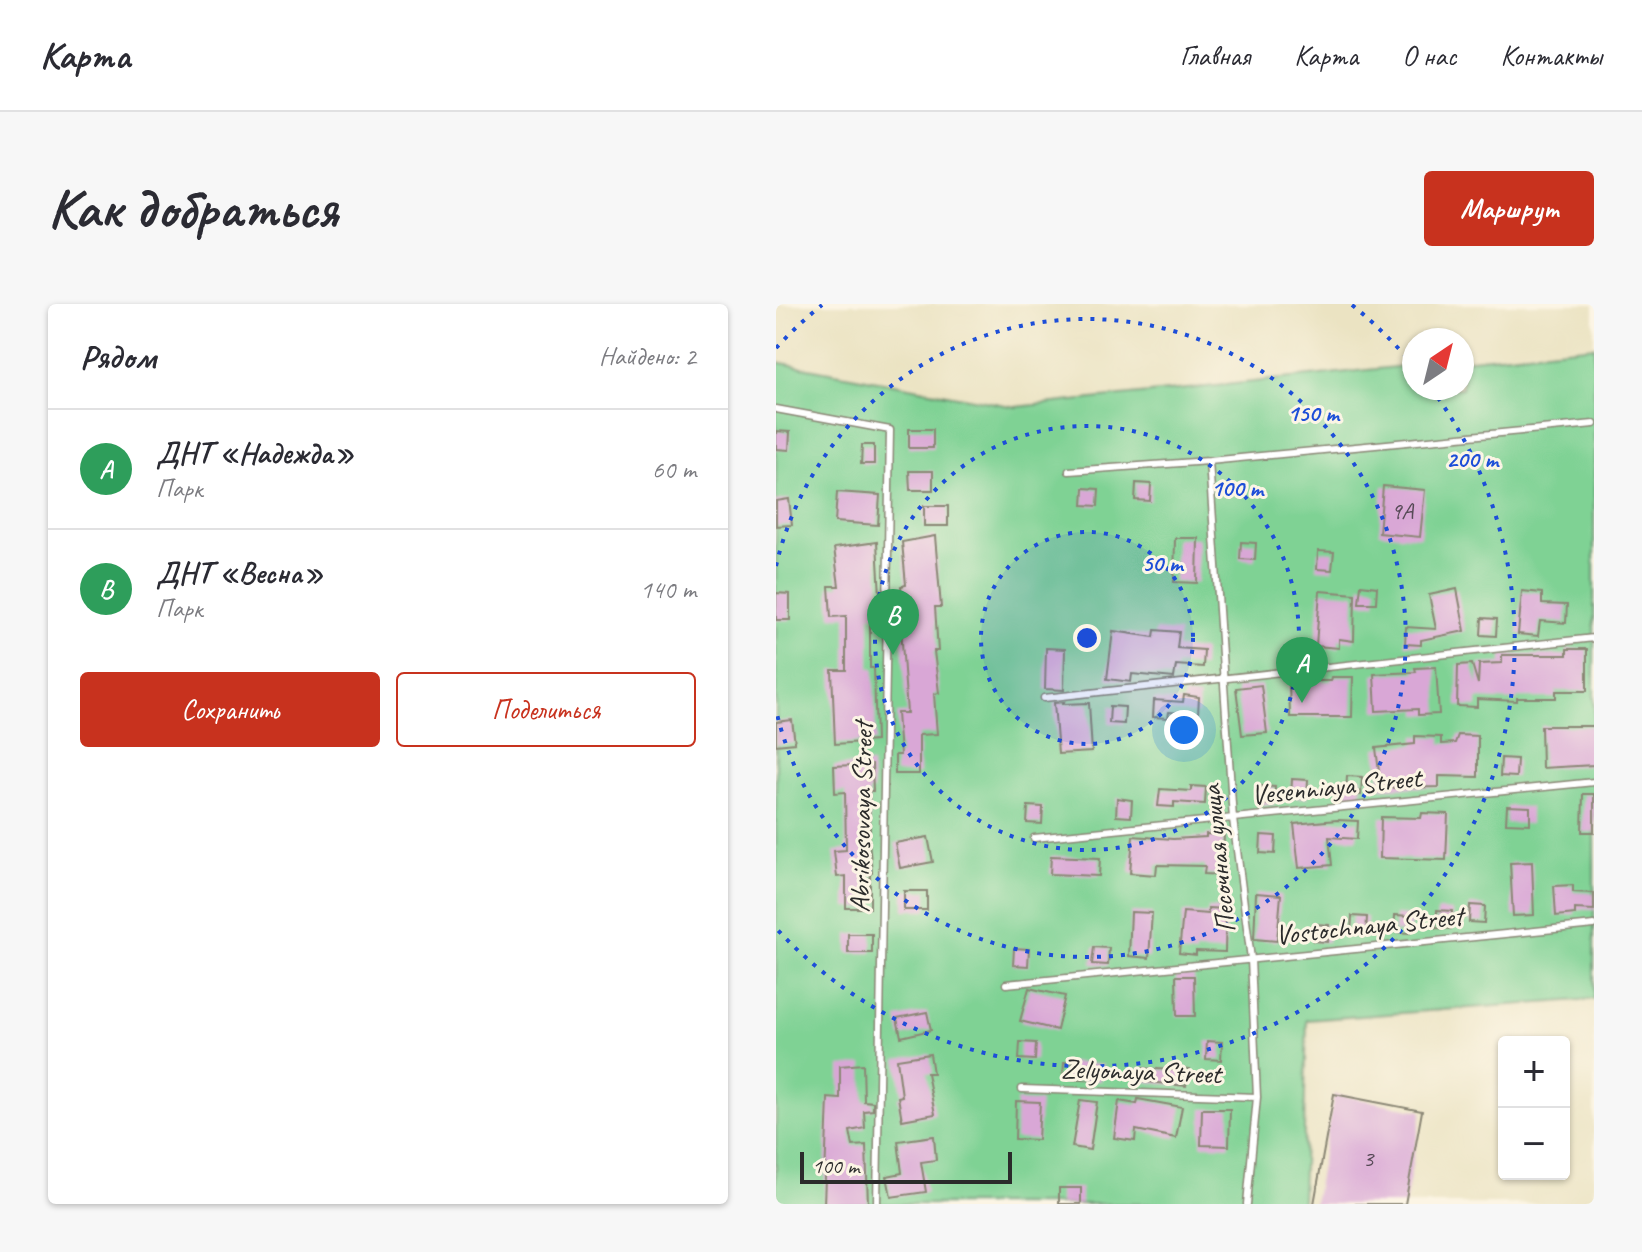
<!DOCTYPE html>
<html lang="ru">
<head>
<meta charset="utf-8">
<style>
  :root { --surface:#fff; --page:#f7f7f7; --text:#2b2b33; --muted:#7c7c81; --line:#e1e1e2; --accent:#c8321e }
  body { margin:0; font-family:Caveat,sans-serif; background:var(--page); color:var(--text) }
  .controls { position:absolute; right:24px; bottom:24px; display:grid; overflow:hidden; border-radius:8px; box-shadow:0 2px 6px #0004 }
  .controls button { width:72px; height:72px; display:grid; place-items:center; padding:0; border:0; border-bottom:2px solid var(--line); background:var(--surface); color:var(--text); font:40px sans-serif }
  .compass { position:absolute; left:626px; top:24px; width:72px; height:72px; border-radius:50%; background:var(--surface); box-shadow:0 2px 6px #0004; rotate:35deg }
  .scale { position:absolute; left:24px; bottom:20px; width:212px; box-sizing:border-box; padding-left:8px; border:4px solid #2b2b2b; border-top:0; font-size:22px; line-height:28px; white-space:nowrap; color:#2b2b2b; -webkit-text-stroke:6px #fcf5e5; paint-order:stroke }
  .you { position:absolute; left:408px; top:426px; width:28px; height:28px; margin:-20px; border:6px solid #fff; border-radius:50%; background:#1a73e8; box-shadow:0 0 0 12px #1a73e833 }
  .badge { display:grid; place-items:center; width:52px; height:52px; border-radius:50%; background:var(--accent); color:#fff; font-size:26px; font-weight:700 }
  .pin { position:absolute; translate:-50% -66px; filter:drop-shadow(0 2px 4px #0008) }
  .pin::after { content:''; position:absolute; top:42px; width:28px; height:24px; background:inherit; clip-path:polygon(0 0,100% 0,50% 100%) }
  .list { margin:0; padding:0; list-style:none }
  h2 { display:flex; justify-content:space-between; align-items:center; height:104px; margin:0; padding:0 32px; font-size:34px }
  h2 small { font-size:26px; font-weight:400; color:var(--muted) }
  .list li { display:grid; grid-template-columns:52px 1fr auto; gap:24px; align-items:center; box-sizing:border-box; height:120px; padding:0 32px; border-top:2px solid var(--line) }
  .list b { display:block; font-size:30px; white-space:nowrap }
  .list p { margin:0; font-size:26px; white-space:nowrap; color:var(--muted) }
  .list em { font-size:26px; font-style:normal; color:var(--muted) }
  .actions { display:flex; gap:16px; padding:24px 32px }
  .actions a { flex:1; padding:18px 0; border:2px solid var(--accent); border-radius:8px; text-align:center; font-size:28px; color:var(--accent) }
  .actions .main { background:var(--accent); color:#fff }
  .map { position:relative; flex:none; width:818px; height:900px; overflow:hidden; border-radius:8px }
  header { display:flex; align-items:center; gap:48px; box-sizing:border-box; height:112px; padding:0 40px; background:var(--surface); border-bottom:2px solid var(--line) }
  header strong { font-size:38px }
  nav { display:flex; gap:44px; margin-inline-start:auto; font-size:28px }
  .intro { display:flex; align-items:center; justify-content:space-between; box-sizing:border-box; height:192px; padding:0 48px }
  h1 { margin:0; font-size:56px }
  .button { padding:20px 36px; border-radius:8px; background:var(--accent); color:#fff; font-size:28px; font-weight:700 }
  main { display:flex; gap:48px; padding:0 48px }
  aside { flex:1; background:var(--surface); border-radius:8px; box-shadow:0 2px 6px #0004 }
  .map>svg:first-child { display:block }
  .green { fill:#7fd294; stroke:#557e60; stroke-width:2 }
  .building { fill:#d9a7d6 }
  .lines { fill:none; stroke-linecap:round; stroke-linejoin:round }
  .lane-casing { stroke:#8b8776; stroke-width:9 }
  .lane { stroke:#fff; stroke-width:6 }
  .ring { fill:none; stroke:#1d4ed8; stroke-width:4; stroke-dasharray:4 8 }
  .labels { text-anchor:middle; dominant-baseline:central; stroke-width:6; stroke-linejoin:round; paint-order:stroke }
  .number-label { font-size:24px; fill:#564a56 }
  .street-label { font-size:28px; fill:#2b2b2b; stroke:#fcf5e5 }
  .centre { fill:#1d4ed8; stroke:#fcf5e5; stroke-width:4 }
  .ring-label { font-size:24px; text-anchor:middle; font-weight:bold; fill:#1d4ed8; stroke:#fcf5e5; stroke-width:6; stroke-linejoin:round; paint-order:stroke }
</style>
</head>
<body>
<header>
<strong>Карта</strong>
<nav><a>Главная</a><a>Карта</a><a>О нас</a><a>Контакты</a></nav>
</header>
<div class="intro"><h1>Как добраться</h1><a class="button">Маршрут</a></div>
<main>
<aside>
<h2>Рядом<small>Найдено: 2</small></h2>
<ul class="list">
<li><span class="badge" style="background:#2e9e5b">A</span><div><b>ДНТ «Надежда»</b><p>Парк</p></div><em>60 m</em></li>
<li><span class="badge" style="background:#2e9e5b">B</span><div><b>ДНТ «Весна»</b><p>Парк</p></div><em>140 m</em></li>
</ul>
<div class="actions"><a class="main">Сохранить</a><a>Поделиться</a></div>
</aside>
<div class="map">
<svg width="818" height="900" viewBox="0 0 818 900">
  <rect width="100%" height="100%" fill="#fcf5e5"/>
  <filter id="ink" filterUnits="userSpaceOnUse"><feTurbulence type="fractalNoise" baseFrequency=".0125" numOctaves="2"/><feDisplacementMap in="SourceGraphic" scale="16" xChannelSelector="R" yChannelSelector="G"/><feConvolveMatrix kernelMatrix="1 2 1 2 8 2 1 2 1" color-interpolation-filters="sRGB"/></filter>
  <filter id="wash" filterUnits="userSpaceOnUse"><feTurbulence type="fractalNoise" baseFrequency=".006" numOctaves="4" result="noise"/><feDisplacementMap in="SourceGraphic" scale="32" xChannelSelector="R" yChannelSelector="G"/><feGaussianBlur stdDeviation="1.8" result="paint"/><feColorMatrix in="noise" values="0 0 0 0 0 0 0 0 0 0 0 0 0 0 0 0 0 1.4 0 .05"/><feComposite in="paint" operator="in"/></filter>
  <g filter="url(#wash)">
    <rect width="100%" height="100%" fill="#ebe3c2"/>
    <!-- green -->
    <path class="green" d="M818,42v653l-287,21 -5,184h-526v-842l240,45 398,-42v23h48v-28z"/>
    <g id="blocks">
      <!-- building -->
      <path class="building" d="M133,125h24v19h-24z
        M0,127l14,1 -1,18 -13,-1z
        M86,141h12v19h-13z
        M133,167h24v19h-23z
        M360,179l15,1 -1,17 -15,-1z
        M607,182l42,4 -5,47 -41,-4z
        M308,184l15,1 -1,17 -15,-1z
        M61,188l43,3 -2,30 -43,-3z
        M13,195l3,26 -16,1v-25z
        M148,202h24v20h-24z
        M159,232l6,71h-6l3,44h-4l5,42 -5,1 3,40 -18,1v39h-24v-19h5l-3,-42h10l-6,-85h4l-4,-42 5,-1 -4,-43z
        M399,234h23l-1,45 -23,-1z
        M101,238l4,72 -11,1v53h4l2,73 -41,3 -3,-74h14v-54l-15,1 -2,-31h10l-5,-38z
        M465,238l15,1 -1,17 -15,-1z
        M542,247l16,1 -2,18 -15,-1z
        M585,281l16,2 -1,16h-17z
        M681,285l8,42 -44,9v5l-16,-1 1,-17 30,2 -7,-34z
        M544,287l35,3 -1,47 -15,-2v9l-23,-2z
        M746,287l20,2v11l25,1 -1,18 -26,-2 -2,15 -20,-2z
        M0,289l14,1v26h-14z
        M706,314l15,1 -1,17 -15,-1z
        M379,326l24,2 -2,16 27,2 -1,17 -27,-2 -2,13 -42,-4 -1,8 -24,-3 6,-48 41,6z
        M270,344l19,1 -1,41 -19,-1z
        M791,345h20v42h-31v7h-39v3l-40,-2v8l-20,-1 1,-41 14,-1 6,20 1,-20 23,-1v-8h65z
        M660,363l3,47 -21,1v-6l-42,2 -2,-37 42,-2 -1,-4z
        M556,373h21l-1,40h-62l-1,-36h42z
        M485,381l6,48 -25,2 -6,-47z
        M408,391l15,2 -1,17 -29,-2 -1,6 -15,-1 1,-17 29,2z
        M288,398l-1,2 26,-1 3,49 -34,2 -4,-51z
        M334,402l15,1 -1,17 -15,-1z
        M16,416l3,23 -19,2v-23z
        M765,422h53v39l-52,3z
        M682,431l20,1v41l-39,-1v11l-58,1 -5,-40 39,-4v-8l26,1v7l14,-1z
        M725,454l16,1 -1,18 -16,-1z
        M96,460l1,27h-4l1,39h-2l4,43 -2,1v34h-24v-32l-9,1 -3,-26 12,-1 -1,-58 -10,1 -1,-27z
        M571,472l15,1 -1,18 -15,-1z
        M516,475l16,1 -1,18 -16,-1z
        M415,482l15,1 -1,17 -31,-2v5l-16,-1 2,-17 31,2z
        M484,482l15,1 -1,18 -15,-1z
        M807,490h11v38h-12z
        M341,494l15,2 -1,17 -15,-1z
        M252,502l15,1 -1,17 -15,-1z
        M731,502l23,1v17l-24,-1z
        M646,509l26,1 -2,46 -66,-2 1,-41 40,1z
        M561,516l21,1 -1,18 -28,-2 3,28 -33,3 -5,-44z
        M430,530l18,1 -2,40 -18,-1 1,-8 -48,-1 -1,10 -26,-2 3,-37 40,3 33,-2z
        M485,531l15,1 -1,18 -15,-1z
        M152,533l5,25 -33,6 -5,-25z
        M275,552l49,2 -1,18 -49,-2z
        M756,558l2,53 -21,1 -3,-53z
        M797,581v7l21,1v17l-19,-1v5l-19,2 -2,-30z
        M128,587h23v19h-23z
        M480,589l25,2 -4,46 -23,-2z
        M694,601l15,1 -1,17 -15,-1z
        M432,604l18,1 -1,43 -29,-1v4l-17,-2 4,-41 25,2z
        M661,606l15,1 -1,18 -15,-1z
        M355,608l21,1 -3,45 -20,-2z
        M619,611l16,1 -1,17 -16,-1z
        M576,612l15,1 -1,18 -15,-1z
        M538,620l15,1 -1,17 -15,-1z
        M72,630h24v19h-24z
        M318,643l15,1 -1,17 -16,-1z
        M238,644l15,1 -1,17 -15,-1z
        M400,672h18l1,40h-18z
        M253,684l36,8 -8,34 -37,-9z
        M151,708l4,18 -30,7 -4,-19z
        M431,737l15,1 -1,18 -15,-1z
        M244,738l16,1 -1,17 -16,-1z
        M154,750l3,19h-6l8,41 -33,6 -4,-23 4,-1 -5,-37z
        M288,758l39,2 -2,17 -38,-2z
        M87,760l1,37 9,1v8l-9,1 1,17 -15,3 3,15 13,-1 2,59h-44l4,-106 12,1v-33z
        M397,763l16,2 -3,17 -47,-5v-13l34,2z
        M558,790l88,17 -17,93h-91z
        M362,795l44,8 -6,31 -40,-8 -1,11 -21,-3 5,-37 18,3z
        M304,796l17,2 -7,48 -18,-3z
        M240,797l24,1 -2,38 -23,-1z
        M426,805h28l-1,37 -28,-1z
        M158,832l2,24 -15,2 5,30 -35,5 -4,-21 15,-3 -4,-32z
        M283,884h22v16h-22z"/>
    </g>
  </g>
  <g filter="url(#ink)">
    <use href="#blocks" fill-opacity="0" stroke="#8b8776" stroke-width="2"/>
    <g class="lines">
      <defs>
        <path id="lane" d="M0,105l114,21 -13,774
          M433,157l24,358 18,140 6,138 -10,107
          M293,167l140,-10 385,-37
          M268,394l550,-60
          M258,534l560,-56
          M230,680l588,-59
          M246,785l235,8"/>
      </defs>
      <!-- lane casing -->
      <use href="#lane" class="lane-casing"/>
      <!-- lane -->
      <use href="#lane" class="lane"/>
    </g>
  </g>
  <!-- distance rings -->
  <circle cx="311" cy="334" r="106" fill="#1d4ed8" fill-opacity=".12"/>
  <g class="ring">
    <circle cx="311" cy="334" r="106"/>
    <circle cx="311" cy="334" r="212"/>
    <path d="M0 262A319 319 0 1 1 0 406"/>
    <path d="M0 44A425 425 0 0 1 46 1M576 1A425 425 0 0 1 637 61M655 84A425 425 0 0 1 0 624"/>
  </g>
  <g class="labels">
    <!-- number labels -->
    <g class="number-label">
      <text x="626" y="207">9А</text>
      <text x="592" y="854">3</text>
    </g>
    <!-- street labels -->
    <g class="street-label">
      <text transform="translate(560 482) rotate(-6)">Vesenniaya Street</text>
      <text transform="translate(85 513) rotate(-89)">Abrikosovaya Street</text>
      <text transform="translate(442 555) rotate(-96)">Песочная улица</text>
      <text transform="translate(593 621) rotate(-6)">Vostochnaya Street</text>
      <text transform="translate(365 767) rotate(2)">Zelyonaya Street</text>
    </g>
  </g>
  <circle cx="311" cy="334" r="12" class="centre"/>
  <g class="ring-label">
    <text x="537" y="117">150 m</text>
    <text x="696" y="163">200 m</text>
    <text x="461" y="192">100 m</text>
    <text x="386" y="267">50 m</text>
  </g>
</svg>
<div class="controls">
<button>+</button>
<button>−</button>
</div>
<svg class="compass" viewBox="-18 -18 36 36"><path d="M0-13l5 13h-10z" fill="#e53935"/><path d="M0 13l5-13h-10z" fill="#7c7c81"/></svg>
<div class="scale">100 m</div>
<div class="you"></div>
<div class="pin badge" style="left:526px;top:399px;background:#2e9e5b">A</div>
<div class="pin badge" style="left:117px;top:351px;background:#2e9e5b">B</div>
</div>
</main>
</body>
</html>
